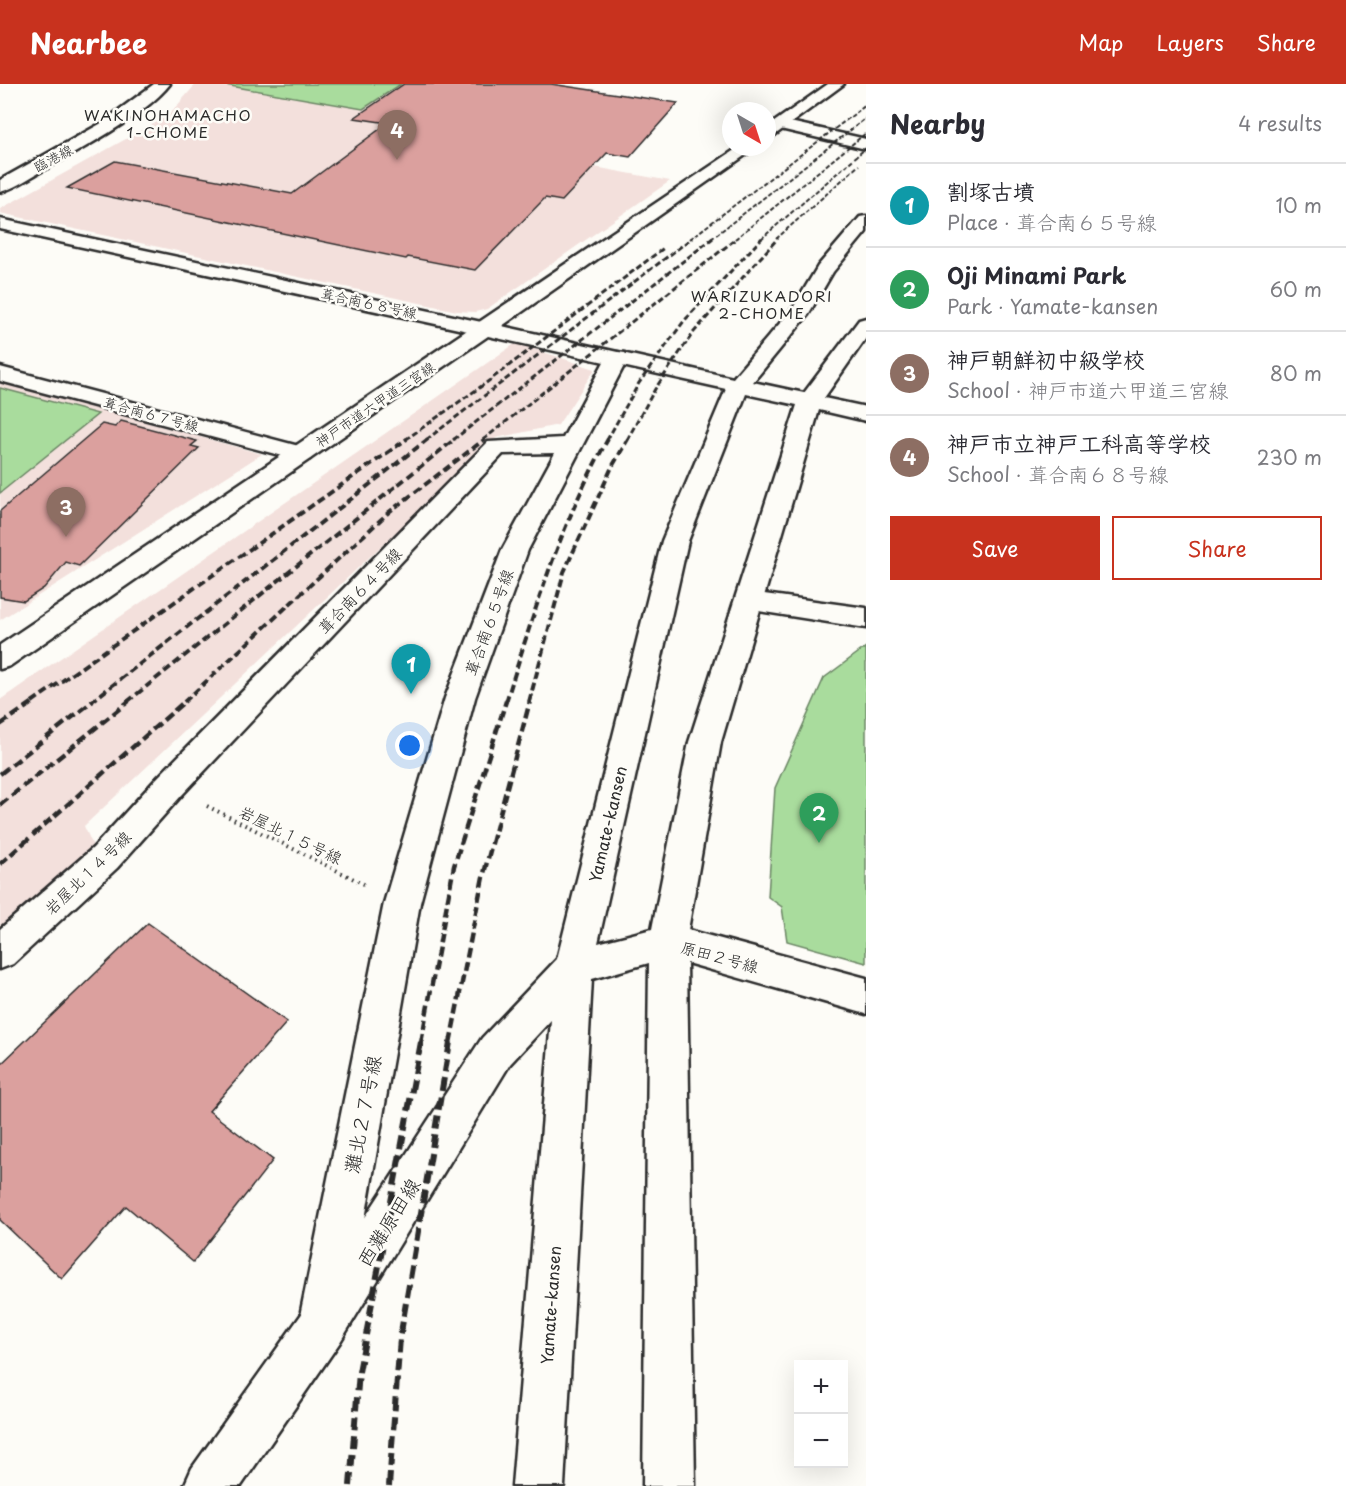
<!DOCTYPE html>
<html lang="en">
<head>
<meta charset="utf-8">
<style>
  :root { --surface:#fff; --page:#f2f2f3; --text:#2b2b33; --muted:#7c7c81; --line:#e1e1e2; --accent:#c8321e }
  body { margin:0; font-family:"Playpen Sans","Klee One",sans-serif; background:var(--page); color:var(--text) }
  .controls { position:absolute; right:18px; bottom:18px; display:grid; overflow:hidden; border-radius:0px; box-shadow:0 6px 24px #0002 }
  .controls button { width:54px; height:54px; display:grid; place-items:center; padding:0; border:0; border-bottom:2px solid var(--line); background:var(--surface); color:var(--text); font:30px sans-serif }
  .compass { position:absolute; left:722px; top:18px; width:54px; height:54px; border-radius:50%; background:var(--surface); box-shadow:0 6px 24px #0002; rotate:141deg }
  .you { position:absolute; left:410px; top:662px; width:21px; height:21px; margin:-15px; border:4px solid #fff; border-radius:50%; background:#1a73e8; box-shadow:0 0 0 9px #1a73e833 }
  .badge { display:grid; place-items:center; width:39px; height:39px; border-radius:50%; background:var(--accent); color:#fff; font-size:20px; font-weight:700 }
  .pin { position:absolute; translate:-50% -50px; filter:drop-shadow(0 2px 3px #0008) }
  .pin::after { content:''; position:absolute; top:32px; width:21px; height:18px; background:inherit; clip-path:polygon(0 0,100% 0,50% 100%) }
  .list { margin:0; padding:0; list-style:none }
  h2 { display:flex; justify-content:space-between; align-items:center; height:78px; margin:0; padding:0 24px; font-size:26px }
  h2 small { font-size:20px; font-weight:400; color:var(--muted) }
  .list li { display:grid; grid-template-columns:39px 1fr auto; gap:18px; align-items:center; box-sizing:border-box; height:84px; padding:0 24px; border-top:2px solid var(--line) }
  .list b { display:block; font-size:22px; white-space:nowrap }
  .list p { margin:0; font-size:20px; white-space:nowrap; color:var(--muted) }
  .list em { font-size:20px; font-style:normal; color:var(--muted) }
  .actions { display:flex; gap:12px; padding:18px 24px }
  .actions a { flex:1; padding:14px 0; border:2px solid var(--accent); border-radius:0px; text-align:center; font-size:21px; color:var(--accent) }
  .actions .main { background:var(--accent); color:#fff }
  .map { position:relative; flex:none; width:866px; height:1402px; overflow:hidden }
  header { display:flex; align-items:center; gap:36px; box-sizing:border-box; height:84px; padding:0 30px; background:var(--accent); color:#fff }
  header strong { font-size:28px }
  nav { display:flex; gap:33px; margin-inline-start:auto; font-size:21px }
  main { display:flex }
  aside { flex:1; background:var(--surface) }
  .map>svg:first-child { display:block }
  .built { fill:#f3e0dc }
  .green { fill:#a9dc9d; stroke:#6a8464; stroke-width:1.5 }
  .building { fill:#dba09e; stroke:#2b2b2b; stroke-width:1.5 }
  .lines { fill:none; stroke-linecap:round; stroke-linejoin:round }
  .street-casing { stroke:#2b2b2b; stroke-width:5 }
  .secondary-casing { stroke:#2b2b2b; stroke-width:5 }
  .path { stroke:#2b2b2b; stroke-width:4; stroke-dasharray:1.5 4.5; stroke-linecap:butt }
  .street { fill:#fdfcf7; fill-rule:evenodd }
  .secondary { fill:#fdfcf7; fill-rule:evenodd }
  .rail-far4 { stroke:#2b2b2b; stroke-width:2; stroke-dasharray:4.5 2; stroke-linecap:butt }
  .rail-far3 { stroke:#2b2b2b; stroke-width:3; stroke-dasharray:6 3; stroke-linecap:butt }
  .rail-far2 { stroke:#2b2b2b; stroke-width:4; stroke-dasharray:8 4; stroke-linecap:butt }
  .rail-far1 { stroke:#2b2b2b; stroke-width:4.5; stroke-dasharray:10 4.5; stroke-linecap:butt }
  .rail { stroke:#2b2b2b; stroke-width:6; stroke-dasharray:13 6; stroke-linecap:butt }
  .labels { text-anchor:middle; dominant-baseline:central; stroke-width:5; stroke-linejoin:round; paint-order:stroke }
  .far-street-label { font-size:14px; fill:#2b2b2b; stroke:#fdfcf7 }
  .far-neighbourhood-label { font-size:15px; letter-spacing:1.5px; fill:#2b2b2b; stroke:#fdfcf7 }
  .street-label { font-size:16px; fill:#2b2b2b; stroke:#fdfcf7 }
  .near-street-label { font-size:20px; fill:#2b2b2b; stroke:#fdfcf7 }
</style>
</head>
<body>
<header>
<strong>Nearbee</strong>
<nav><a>Map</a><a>Layers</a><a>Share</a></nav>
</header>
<main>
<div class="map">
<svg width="866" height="1402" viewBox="0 0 866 1402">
  <rect width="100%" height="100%" fill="#fdfcf7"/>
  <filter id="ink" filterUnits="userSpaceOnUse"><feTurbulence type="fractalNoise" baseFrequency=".0167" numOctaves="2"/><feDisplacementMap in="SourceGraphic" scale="12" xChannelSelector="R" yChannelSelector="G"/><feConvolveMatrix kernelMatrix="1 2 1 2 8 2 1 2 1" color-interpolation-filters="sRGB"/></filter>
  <g filter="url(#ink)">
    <!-- built -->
    <path class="built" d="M196,0h362l-55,66 167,31 -183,128 -12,3 -18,-1 -457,-98v-4l169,-94z
      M516,259l79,26 -37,56 -62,13 -412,388 10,22 -94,84v-232z
      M0,298l262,72 -262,166z"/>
    <!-- green -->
    <path class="green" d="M219,0h182l-38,25z
      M0,304l98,26 -98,79z
      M866,563v316l-79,-22 -5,-34 -14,-10 7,-109 49,-110z"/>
    <!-- building -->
    <path class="building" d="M404,0h147l127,19 -48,54 -23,-4 -45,48 -17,-3 -70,72 -67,-13 -2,2 -339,-71 48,-27 177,33 96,-71 -34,-5z
      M121,337l76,20 -6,5 8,2 -120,118 -13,-4 -22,26 -20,13 -24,-4v-86l102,-87 13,3z
      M148,839l139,99 -78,89 64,49 -80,102 -67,-56 -64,73 -62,-59v-155z"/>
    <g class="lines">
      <defs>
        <path id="street" d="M154,0h16c-25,32 -95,69 -132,89 -12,7 -25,16 -38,19v-12l100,-56z
          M781,36l85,19v10l-90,-21 -3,-3z
          M0,135l486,104 7,2 3,4 -3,4 -7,2 -486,-106z
          M617,268l8,1 3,5 -100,192 -53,148 -55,205 -71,408 -7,17 -17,7 -17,-7 -7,-17 83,-408 61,-205 57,-148 53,-97 -52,1 -322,342 -64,72 -104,96 -13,5v-40l93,-81 64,-70 331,-336 75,-4 43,-80 3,-5z
          M0,283l310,82 4,5 -4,5 -8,2 -302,-80z
          M750,508l116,16v20l-126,-20 -4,-7 4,-7z"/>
        <path id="secondary" d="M828,0h16l-72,53 -5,2v-12z
          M739,63h18l-255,179 231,52 60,-70 25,-42 42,-49 6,-1v16l-33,40 -25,43 -55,67 51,11 55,-73 7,-2v20l-42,60 42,9v14l-47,-11 -98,332 -33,188 178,48v36l-179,-51 8,523h-52l6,-523 -57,16 -28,507h-52l39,-466 -41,44 -170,278 -99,144h-57l8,-18 114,-160 176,-270 75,-79 105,-418 64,-152 -238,-53 -478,330 -10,3v-24zM746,310l51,11 -108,337 -37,187 -54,14 90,-402z"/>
      </defs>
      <!-- street casing -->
      <use href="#street" class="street-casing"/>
      <!-- secondary casing -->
      <use href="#secondary" class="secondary-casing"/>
      <!-- path -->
      <path class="path" d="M207,722l157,78"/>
      <!-- street -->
      <use href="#street" class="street"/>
      <!-- secondary -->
      <use href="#secondary" class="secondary"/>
      <!-- rail-far4 -->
      <path class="rail-far4" d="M690,155l176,-134
        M711,155l155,-121
        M735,155l131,-106
        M761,155l105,-91
        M776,155l83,-74"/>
      <!-- rail-far3 -->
      <path class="rail-far3" d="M405,356l81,-57 179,-136
        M426,356l266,-202
        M453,356l260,-202
        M483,356l254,-202
        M607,356l32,-57 45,-62 78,-83
        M627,356l28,-51 38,-56 85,-95"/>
      <!-- rail-far2 -->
      <path class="rail-far2" d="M32,618l375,-263
        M91,618l337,-263
        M127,618l328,-263
        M184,618l205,-190 96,-73
        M506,618c28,-90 55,-180 102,-263
        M529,618l35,-130 48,-105 16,-28"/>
      <!-- rail-far1 -->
      <path class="rail-far1" d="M0,641l35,-24
        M0,690l93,-73
        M0,721l129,-104
        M0,780l185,-163
        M421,959l33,-177 52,-165
        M450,959l33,-166 47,-176"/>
      <!-- rail -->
      <path class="rail" d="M350,1402l9,-114 62,-330
        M389,1402l11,-148 50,-296"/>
    </g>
  </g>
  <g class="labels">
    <!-- far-street labels -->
    <g class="far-street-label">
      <text transform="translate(53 74) rotate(-28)">臨港線</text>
      <text transform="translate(369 219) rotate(12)">葺合南６８号線</text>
      <text transform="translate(375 320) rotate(-34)">神戸市道六甲道三宮線</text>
      <text transform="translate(151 330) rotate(15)">葺合南６７号線</text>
    </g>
    <!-- far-neighbourhood labels -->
    <g class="far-neighbourhood-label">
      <text x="168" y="30">WAKINOHAMACHO<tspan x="168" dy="17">1-CHOME</tspan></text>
      <text x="762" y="211">WARIZUKADORI<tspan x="762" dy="17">2-CHOME</tspan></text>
    </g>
    <!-- street labels -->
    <g class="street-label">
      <text transform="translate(359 506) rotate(-46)">葺合南６４号線</text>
      <text transform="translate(488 538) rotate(-70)">葺合南６５号線</text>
      <text transform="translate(607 740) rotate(-77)">Yamate-kansen</text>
      <text transform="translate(291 750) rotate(26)">岩屋北１５号線</text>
      <text transform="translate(87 788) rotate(-44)">岩屋北１４号線</text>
      <text transform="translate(720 872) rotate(15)">原田２号線</text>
      <text transform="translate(550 1221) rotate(-86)">Yamate-kansen</text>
    </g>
    <!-- near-street labels -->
    <g class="near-street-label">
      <text transform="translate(362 1030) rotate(-79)">灘北２７号線</text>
      <text transform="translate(388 1138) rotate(-58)">西灘原田線</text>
    </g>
  </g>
</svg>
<div class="controls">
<button>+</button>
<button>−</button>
</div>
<svg class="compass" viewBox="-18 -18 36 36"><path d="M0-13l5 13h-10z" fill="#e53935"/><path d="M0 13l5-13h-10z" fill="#7c7c81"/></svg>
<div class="you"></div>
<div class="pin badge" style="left:411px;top:610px;background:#0f9aa8">1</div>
<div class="pin badge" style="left:819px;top:759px;background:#2e9e5b">2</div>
<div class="pin badge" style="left:66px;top:453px;background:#8d6e63">3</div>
<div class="pin badge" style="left:397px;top:76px;background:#8d6e63">4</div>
</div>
<aside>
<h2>Nearby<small>4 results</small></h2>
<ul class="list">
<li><span class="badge" style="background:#0f9aa8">1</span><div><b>割塚古墳</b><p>Place · 葺合南６５号線</p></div><em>10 m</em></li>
<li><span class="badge" style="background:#2e9e5b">2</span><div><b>Oji Minami Park</b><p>Park · Yamate-kansen</p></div><em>60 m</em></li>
<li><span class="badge" style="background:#8d6e63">3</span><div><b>神戸朝鮮初中級学校</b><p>School · 神戸市道六甲道三宮線</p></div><em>80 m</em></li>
<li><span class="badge" style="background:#8d6e63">4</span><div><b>神戸市立神戸工科高等学校</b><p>School · 葺合南６８号線</p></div><em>230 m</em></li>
</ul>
<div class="actions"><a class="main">Save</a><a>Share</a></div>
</aside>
</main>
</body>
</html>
